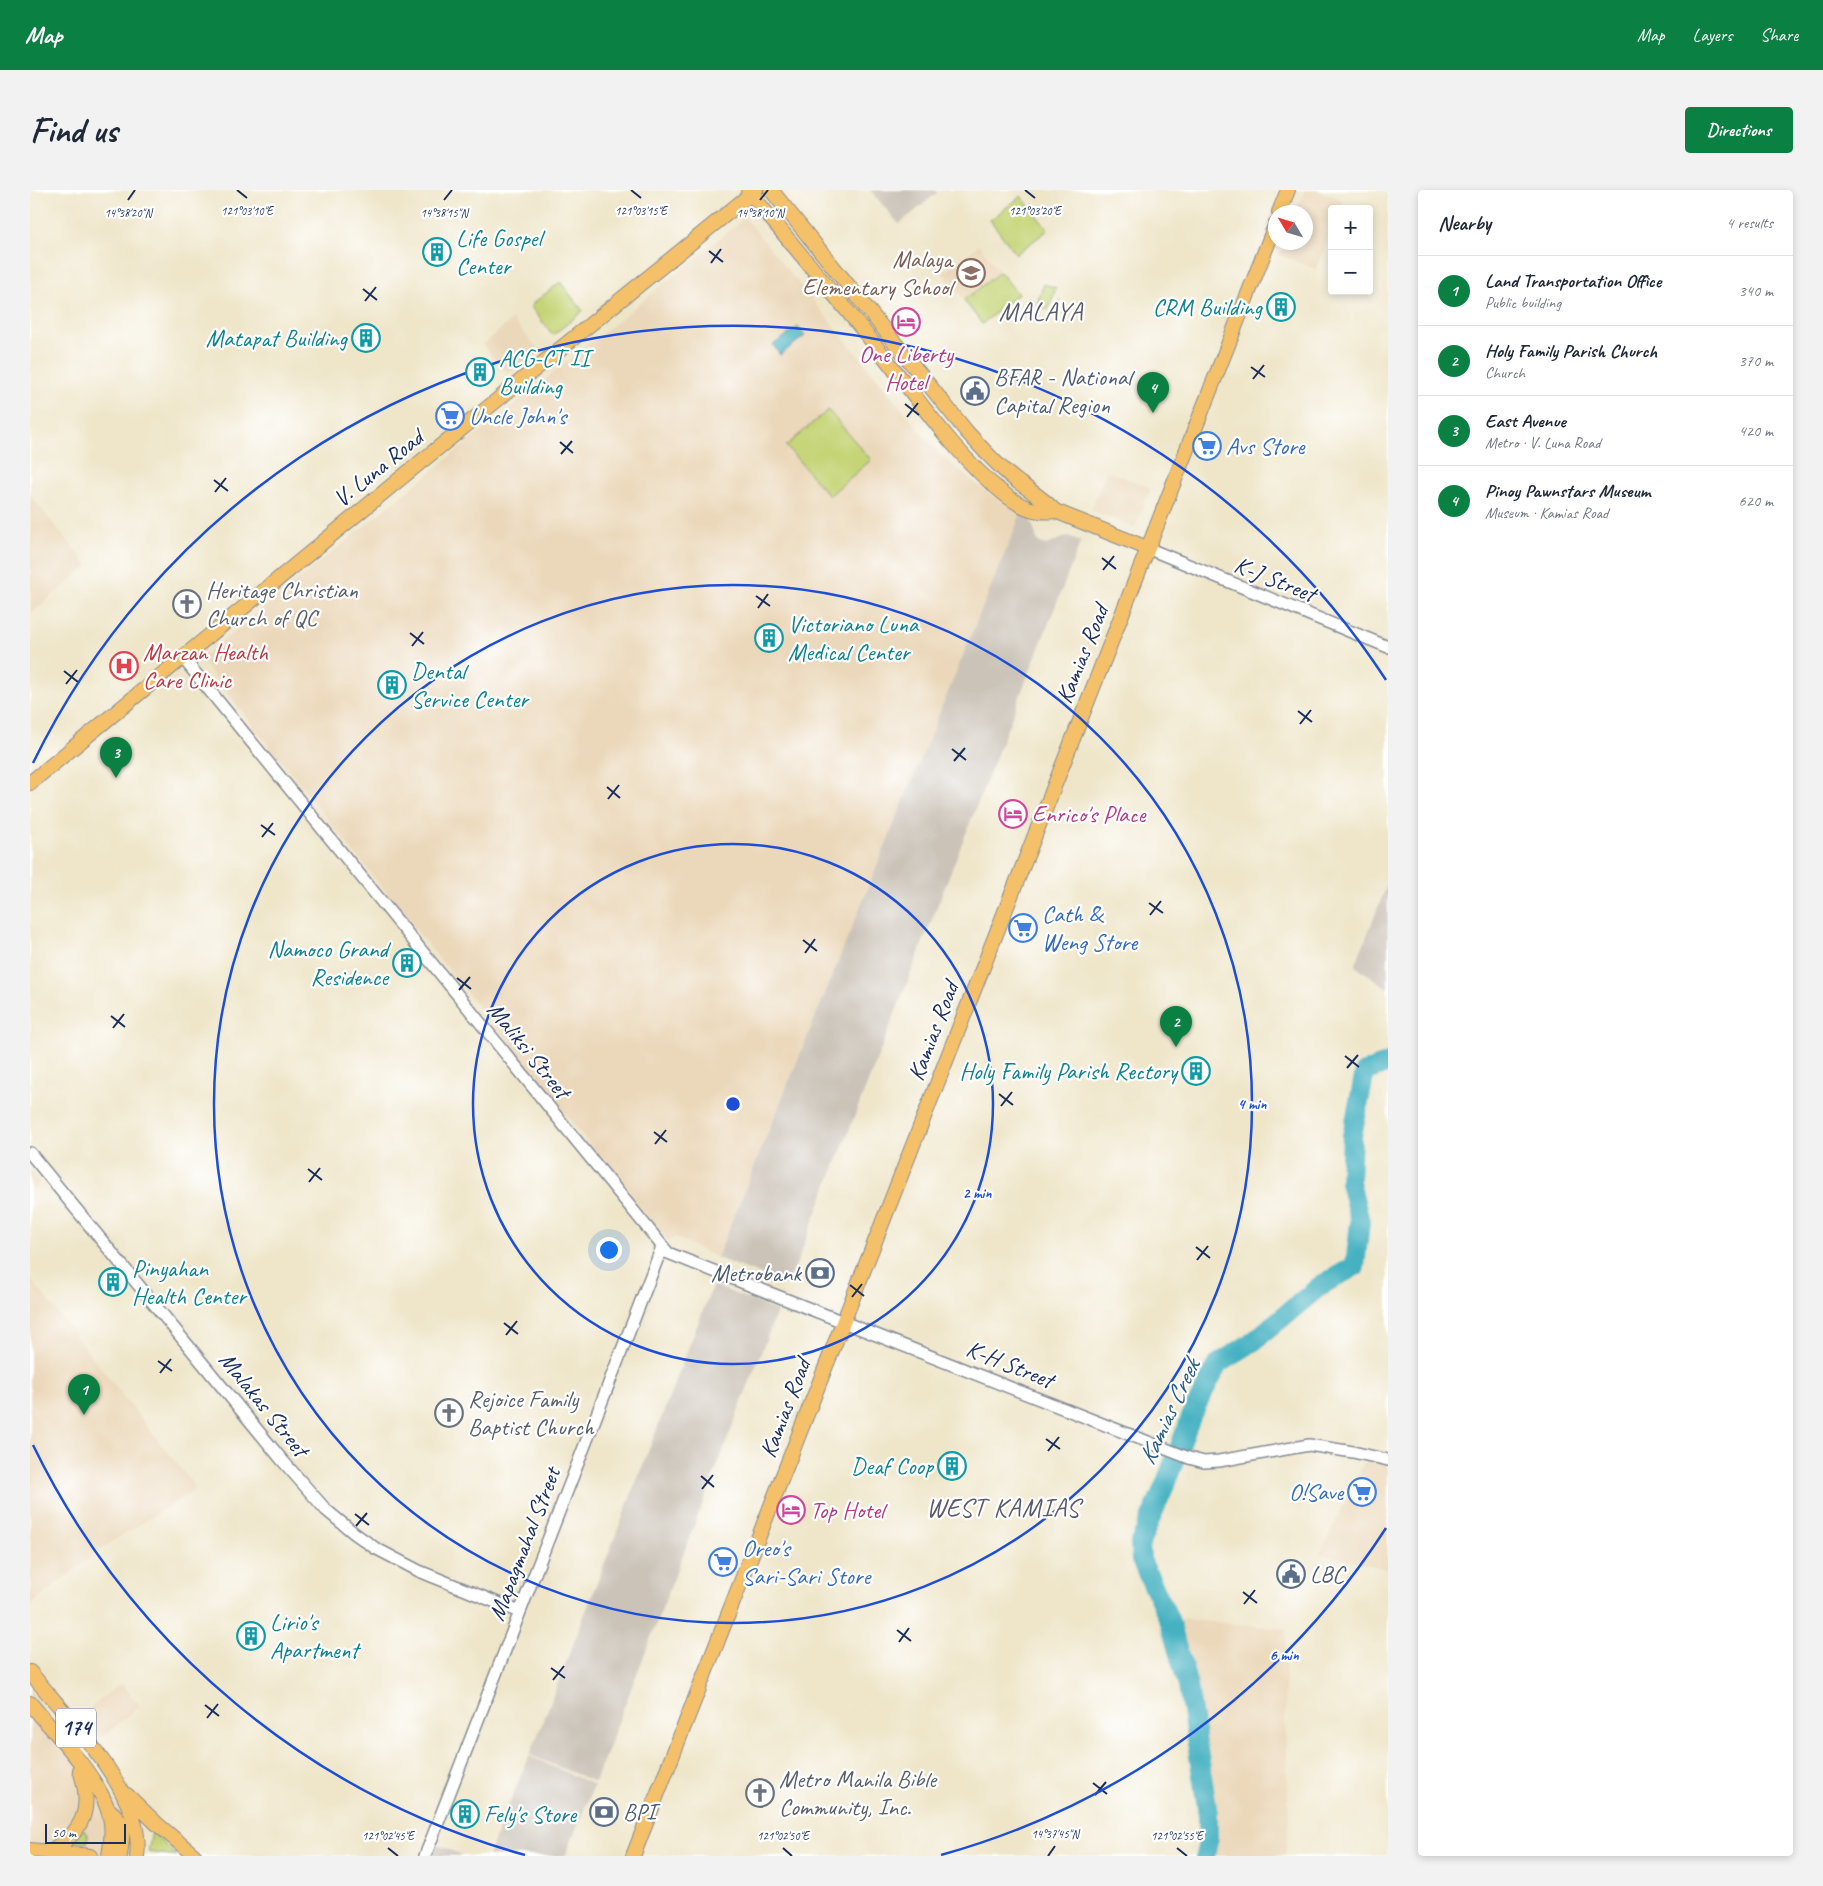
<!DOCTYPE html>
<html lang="en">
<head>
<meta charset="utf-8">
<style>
  :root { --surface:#fff; --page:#f2f2f3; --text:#1f2937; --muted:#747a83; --line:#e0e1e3; --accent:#0b8043 }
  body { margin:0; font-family:Caveat,sans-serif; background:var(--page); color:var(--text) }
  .controls { position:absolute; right:15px; top:15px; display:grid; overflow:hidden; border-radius:5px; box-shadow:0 2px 8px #0003 }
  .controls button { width:45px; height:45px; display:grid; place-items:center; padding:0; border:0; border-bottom:1px solid var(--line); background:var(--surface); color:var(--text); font:25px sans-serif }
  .compass { position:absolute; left:1238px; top:15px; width:45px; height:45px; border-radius:50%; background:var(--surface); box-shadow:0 2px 8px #0003; rotate:308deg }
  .scale { position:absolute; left:15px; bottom:12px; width:81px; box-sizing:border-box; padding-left:5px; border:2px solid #1b2f5e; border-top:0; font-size:14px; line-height:18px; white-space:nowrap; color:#1b2f5e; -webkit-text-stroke:4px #fff; paint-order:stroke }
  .you { position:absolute; left:578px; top:1059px; width:18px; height:18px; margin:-12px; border:4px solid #fff; border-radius:50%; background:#1a73e8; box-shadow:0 0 0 8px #1a73e833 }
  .badge { display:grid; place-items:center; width:32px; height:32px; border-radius:50%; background:var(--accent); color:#fff; font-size:16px; font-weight:700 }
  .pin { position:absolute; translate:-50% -41px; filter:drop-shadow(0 1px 2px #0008) }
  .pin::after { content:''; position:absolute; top:26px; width:18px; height:15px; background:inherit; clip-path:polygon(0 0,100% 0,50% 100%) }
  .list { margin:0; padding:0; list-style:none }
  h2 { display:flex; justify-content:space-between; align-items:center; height:65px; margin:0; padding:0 20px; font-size:21px }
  h2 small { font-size:16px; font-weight:400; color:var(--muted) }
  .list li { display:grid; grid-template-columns:32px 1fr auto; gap:15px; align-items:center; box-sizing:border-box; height:70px; padding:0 20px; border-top:1px solid var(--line) }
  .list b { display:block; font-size:19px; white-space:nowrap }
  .list p { margin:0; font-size:16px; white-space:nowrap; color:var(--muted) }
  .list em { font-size:16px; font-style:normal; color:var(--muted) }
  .map { position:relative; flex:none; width:1358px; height:1666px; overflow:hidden; border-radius:5px }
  header { display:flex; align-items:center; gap:30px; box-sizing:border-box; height:70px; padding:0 25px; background:var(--accent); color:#fff }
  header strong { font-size:24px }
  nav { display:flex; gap:28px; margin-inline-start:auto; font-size:18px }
  .intro { display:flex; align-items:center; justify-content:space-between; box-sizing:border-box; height:120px; padding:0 30px }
  h1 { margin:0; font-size:35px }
  .button { padding:12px 22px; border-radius:5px; background:var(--accent); color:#fff; font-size:18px; font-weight:700 }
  main { display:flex; gap:30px; padding:0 30px }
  aside { flex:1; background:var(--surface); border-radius:5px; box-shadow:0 2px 8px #0003 }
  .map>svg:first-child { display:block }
  .built { fill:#ebd8ba }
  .industrial { fill:#cbc3b8 }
  .green { fill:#c5d476; stroke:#70826a }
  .water { fill:#44b1c1; stroke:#307090 }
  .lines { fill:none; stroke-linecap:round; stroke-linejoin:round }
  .river { stroke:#44b1c1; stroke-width:20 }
  .minor-casing { stroke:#858a94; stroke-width:14 }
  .major-casing { stroke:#858a94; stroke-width:16 }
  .minor { stroke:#fff; stroke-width:11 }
  .major { stroke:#f4c16a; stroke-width:14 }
  .ticks { fill:none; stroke:#1b2f5e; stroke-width:2 }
  .ring { fill:none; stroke:#1d4ed8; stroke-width:2.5 }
  .labels { text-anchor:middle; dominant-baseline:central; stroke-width:4.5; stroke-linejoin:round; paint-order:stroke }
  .shield { fill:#fff; stroke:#5f6d8e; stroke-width:1 }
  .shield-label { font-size:22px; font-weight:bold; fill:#1b2f5e }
  .culture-label { font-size:24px; fill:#0d838f; stroke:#fff; text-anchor:start }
  .education-label { font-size:24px; fill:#785e54; stroke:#fff; text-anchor:end }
  .hotel-label { font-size:24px; fill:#b23c85; stroke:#fff; text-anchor:start }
  .service-label { font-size:24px; fill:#4e5e75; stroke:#fff; text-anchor:start }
  .shop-label { font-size:24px; fill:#366cbe; stroke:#fff; text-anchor:start }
  .street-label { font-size:24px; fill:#1b2f5e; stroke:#fff }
  .worship-label { font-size:24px; fill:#5b616d; stroke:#fff; text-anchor:start }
  .health-label { font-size:24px; fill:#be3a42; stroke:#fff; text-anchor:start }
  .water-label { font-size:25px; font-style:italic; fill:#295c81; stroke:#fff }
  .quarter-label { font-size:26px; letter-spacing:1px; fill:#5a5b6c; stroke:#fff }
  .ticks-label { font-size:12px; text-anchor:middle; fill:#1b2f5e; stroke:#fff; stroke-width:4.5; stroke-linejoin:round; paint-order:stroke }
  .centre { fill:#1d4ed8; stroke:#fff; stroke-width:2.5 }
  .ring-label { font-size:15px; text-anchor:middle; font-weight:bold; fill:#1d4ed8; stroke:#fff; stroke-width:4.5; stroke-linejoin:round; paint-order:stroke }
</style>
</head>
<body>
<header>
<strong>Map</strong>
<nav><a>Map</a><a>Layers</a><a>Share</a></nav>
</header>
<div class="intro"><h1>Find us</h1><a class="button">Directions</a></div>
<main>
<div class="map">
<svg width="1358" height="1666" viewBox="0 0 1358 1666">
  <rect width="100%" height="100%" fill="#fff"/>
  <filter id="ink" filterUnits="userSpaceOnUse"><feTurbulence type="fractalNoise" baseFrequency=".02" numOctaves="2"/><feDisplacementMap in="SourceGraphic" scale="10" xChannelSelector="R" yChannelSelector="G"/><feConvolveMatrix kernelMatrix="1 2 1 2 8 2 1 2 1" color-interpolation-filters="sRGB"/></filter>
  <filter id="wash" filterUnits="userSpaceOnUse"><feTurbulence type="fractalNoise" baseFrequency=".0096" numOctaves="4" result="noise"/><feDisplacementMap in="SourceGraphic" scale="20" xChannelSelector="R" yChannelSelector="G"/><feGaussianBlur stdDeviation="1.12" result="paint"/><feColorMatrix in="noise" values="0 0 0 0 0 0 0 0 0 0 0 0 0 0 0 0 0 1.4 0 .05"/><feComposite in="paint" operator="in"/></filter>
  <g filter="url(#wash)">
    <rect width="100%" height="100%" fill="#efe6ca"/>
    <!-- built -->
    <path class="built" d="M1275,0h13l25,10 -3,9h-8v20l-16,40 -37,-14 5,-12 22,-1v-30h-10z
      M715,28l195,237 44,35 37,23 -304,745 -42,-21 -7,4 -260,-321 -208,-261z
      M949,55l21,27 -36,28 -21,-27z
      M482,129l26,30 -30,25 -25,-29z
      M1077,281l44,17 -16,40 -44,-18z
      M0,305l58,71 -58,48z
      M0,980l10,13 -10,8z
      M0,1088l161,204 4,8 -93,58 -72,57z
      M1336,1269l22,5v105l-68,-15z
      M1142,1428l114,11 -1,88 4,106 -4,33h-78l4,-41 -12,-92 -19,-84z
      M91,1493l19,23 -39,32 -19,-24z
      M0,1500l74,91 18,33 7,23 -2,19h-97z"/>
    <!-- industrial -->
    <path class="industrial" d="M840,0h65l2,3 -38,31z
      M991,323l9,5 8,24 8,3 22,-9 13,5 -293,744 -71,-27z
      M1358,692v106l-33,-22z
      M683,1095l64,26 -182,471 -65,-27z
      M499,1566l65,29 -29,71h-77z
      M403,1653l31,13h-36z"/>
    <!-- green -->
    <path class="green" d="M991,6l27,34 -32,24 -26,-34z
      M970,82l18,22 -36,30 -18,-24z
      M530,92l23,29 -30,24 -23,-29z
      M1014,94l12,4 -8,22 -12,-4z
      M798,220l43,50 -42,36 -43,-50z
      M53,1639l5,5 -1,9h-16z
      M122,1642l25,24 -29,-4z"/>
    <!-- water -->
    <path class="water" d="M768,137l7,9 -25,19 -7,-10z"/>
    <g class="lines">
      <!-- river -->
      <path class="river" d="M1175,1666l3,-15v-27l-20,-128 -19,-67 -28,-59 -1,-17 24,-56 29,-75 25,-48 36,-23 66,-55 35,-20 5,-44 -10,-40 2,-46 13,-64 23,-9"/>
    </g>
  </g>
  <g filter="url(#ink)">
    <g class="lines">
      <defs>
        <path id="minor" d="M1117,358l241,99
          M153,468l485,595 521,205 15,4 15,-1 90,-16 44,7 35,8
          M0,963l252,307 44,50 28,23 21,15 44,23 101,41
          M395,1666l237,-609"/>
        <path id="major" d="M718,0c44,55 90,108 134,164 36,45 76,104 121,139 16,13 32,21 52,18
          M741,0l196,242c16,17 32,36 51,50 13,9 26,17 37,29l92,37
          M1249,22l9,-22
          M0,593l371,-305 355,-288
          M0,1482c37,46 116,122 107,184
          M0,1513c25,31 71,75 80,114 3,13 1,26 -1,39
          M97,1605l30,29 38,32
          M78,1619c20,15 14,25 12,47
          M0,1660l60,6
          M18,1662c36,-19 45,-44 32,-82
          M603,1666l643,-1633"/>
      </defs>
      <!-- minor casing -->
      <use href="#minor" class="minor-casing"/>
      <!-- major casing -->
      <use href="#major" class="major-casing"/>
      <!-- minor -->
      <use href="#minor" class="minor"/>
      <!-- major -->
      <use href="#major" class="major"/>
    </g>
  </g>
  <!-- ticks -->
  <path class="ticks" d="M207,0l10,8M601,0l10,8M995,0l10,8M98,10l7,-10M414,10l8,-10M730,10l8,-10M679,61l14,11M681,73l10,-14M333,99l14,11M335,111l11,-14M1221,177l14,10M1223,189l11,-14M875,214l14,11M877,227l11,-14M530,252l13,11M531,264l11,-13M184,290l14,11M185,302l11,-14M1072,368l14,11M1073,380l11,-14M726,406l14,10M728,418l10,-14M380,443l14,11M382,456l11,-14M34,481l14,11M36,494l11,-14M1268,521l14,11M1270,534l11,-14M922,559l14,11M924,571l11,-13M577,597l13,11M578,609l11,-14M231,635l14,10M232,647l11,-14M1119,713l14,10M1120,725l11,-14M773,750l14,11M775,763l10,-14M427,788l14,11M429,800l11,-13M81,826l14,11M83,838l11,-14M1315,866l14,11M1317,878l11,-13M969,904l14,11M971,916l11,-14M624,942l13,10M625,954l11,-14M278,979l14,11M279,992l11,-14M1166,1057l14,11M1167,1070l11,-14M820,1095l14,11M822,1107l10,-13M474,1133l14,11M476,1145l11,-14M128,1171l14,10M130,1183l11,-14M1016,1249l14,10M1018,1261l11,-14M671,1286l13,11M672,1299l11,-14M325,1324l14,11M326,1336l11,-13M1213,1402l14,11M1214,1414l11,-14M867,1440l14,11M869,1452l10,-14M521,1478l14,10M523,1490l11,-14M175,1515l14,11M177,1528l11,-14M1063,1593l14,11M1065,1605l11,-13M358,1658l10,8M753,1658l9,8M1147,1658l10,8M1018,1666l7,-10"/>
  <!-- distance rings -->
  <g class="ring">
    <circle cx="703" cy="914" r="260"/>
    <circle cx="703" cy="914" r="519"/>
    <path d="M1356 1338A779 779 0 0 1 911 1665M495 1665A779 779 0 0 1 3 1255M3 573A779 779 0 0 1 1356 490"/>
  </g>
  <!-- icons -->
  <defs>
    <symbol id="building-ring" viewBox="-11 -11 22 22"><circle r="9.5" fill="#fff" stroke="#0f9aa8" stroke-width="1.5"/><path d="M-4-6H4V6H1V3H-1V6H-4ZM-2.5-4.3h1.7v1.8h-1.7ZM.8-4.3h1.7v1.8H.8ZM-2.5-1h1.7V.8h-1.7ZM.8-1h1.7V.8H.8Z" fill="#0f9aa8"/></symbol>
    <symbol id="school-ring" viewBox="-11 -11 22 22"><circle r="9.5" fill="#fff" stroke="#8d6e63" stroke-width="1.5"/><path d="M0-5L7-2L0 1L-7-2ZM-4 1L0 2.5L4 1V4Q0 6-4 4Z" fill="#8d6e63"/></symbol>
    <symbol id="hotel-ring" viewBox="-11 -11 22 22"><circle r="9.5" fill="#fff" stroke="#d1479c" stroke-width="1.5"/><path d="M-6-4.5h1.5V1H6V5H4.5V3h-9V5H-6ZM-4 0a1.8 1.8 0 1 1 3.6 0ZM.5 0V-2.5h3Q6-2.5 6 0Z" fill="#d1479c"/></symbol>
    <symbol id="civic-ring" viewBox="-11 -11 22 22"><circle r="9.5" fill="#fff" stroke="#5c6f8a" stroke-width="1.5"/><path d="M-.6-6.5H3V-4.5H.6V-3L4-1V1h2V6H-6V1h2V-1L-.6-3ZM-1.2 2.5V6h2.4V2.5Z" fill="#5c6f8a"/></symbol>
    <symbol id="supermarket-ring" viewBox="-11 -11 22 22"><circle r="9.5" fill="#fff" stroke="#3f7fe0" stroke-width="1.5"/><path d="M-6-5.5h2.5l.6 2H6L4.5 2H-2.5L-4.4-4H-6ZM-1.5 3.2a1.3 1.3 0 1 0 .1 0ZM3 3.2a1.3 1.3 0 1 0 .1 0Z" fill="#3f7fe0"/></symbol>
    <symbol id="church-ring" viewBox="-11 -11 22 22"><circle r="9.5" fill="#fff" stroke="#6b7280" stroke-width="1.5"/><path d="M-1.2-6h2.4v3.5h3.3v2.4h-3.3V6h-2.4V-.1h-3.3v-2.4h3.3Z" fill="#6b7280"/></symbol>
    <symbol id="hospital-ring" viewBox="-11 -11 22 22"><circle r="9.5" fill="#fff" stroke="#e0444e" stroke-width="1.5"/><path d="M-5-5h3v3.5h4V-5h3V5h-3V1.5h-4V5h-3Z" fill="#e0444e"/></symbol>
    <symbol id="bank-ring" viewBox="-11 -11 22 22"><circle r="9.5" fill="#fff" stroke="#5c6f8a" stroke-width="1.5"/><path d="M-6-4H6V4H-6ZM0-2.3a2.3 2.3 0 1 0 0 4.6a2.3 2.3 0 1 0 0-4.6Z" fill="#5c6f8a"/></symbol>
  </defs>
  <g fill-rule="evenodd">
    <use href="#building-ring" x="391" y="46" width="32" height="32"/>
    <use href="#school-ring" x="925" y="67" width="32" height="32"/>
    <use href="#building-ring" x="1235" y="101" width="32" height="32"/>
    <use href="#hotel-ring" x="860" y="116" width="32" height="32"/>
    <use href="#building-ring" x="320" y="132" width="32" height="32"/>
    <use href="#building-ring" x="434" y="166" width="32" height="32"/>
    <use href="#civic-ring" x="929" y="185" width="32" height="32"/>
    <use href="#supermarket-ring" x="404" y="210" width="32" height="32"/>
    <use href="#supermarket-ring" x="1161" y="240" width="32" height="32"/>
    <use href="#church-ring" x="141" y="398" width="32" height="32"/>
    <use href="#building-ring" x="723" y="432" width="32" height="32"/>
    <use href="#hospital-ring" x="78" y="460" width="32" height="32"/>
    <use href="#building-ring" x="346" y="479" width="32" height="32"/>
    <use href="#hotel-ring" x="967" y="608" width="32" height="32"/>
    <use href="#supermarket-ring" x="977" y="722" width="32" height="32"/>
    <use href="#building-ring" x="361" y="757" width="32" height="32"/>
    <use href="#building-ring" x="1150" y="865" width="32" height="32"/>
    <use href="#bank-ring" x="774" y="1067" width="32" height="32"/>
    <use href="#building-ring" x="67" y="1076" width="32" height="32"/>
    <use href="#church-ring" x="403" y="1207" width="32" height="32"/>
    <use href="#building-ring" x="906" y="1260" width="32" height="32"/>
    <use href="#supermarket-ring" x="1316" y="1286" width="32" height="32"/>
    <use href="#hotel-ring" x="745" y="1304" width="32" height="32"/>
    <use href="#supermarket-ring" x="677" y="1356" width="32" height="32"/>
    <use href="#civic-ring" x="1245" y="1368" width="32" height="32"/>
    <use href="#building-ring" x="205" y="1430" width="32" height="32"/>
    <use href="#church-ring" x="714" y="1587" width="32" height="32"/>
    <use href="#bank-ring" x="558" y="1606" width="32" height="32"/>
    <use href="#building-ring" x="419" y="1608" width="32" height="32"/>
  </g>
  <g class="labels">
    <!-- shield labels -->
    <rect class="shield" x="26" y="1518.5" width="40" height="39" rx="4"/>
    <g class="shield-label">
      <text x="46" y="1538">174</text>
    </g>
    <!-- culture labels -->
    <g class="culture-label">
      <text x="426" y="48">Life Gospel<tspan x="426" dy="28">Center</tspan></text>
      <text x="1232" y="117" text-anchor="end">CRM Building</text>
      <text x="317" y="148" text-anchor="end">Matapat Building</text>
      <text x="469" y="168">ACG-CT II<tspan x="469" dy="28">Building</tspan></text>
      <text x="758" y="434">Victoriano Luna<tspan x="758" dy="28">Medical Center</tspan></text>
      <text x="381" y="481">Dental<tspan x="381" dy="28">Service Center</tspan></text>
      <text x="358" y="759" text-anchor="end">Namoco Grand<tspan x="358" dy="28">Residence</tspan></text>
      <text x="1147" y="881" text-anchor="end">Holy Family Parish Rectory</text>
      <text x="102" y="1078">Pinyahan<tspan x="102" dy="28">Health Center</tspan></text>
      <text x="903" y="1276" text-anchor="end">Deaf Coop</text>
      <text x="240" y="1432">Lirio's<tspan x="240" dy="28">Apartment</tspan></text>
      <text x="454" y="1624">Fely's Store</text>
    </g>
    <!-- education labels -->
    <g class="education-label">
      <text x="922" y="69">Malaya<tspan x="922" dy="28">Elementary School</tspan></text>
    </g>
    <!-- hotel labels -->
    <g class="hotel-label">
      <text x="876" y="164" text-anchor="middle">One Liberty<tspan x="876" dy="28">Hotel</tspan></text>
      <text x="1002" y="624">Enrico's Place</text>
      <text x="780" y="1320">Top Hotel</text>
    </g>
    <!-- service labels -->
    <g class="service-label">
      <text x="964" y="187">BFAR - National<tspan x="964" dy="28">Capital Region</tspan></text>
      <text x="771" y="1083" text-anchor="end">Metrobank</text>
      <text x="1280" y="1384">LBC</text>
      <text x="593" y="1622">BPI</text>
    </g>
    <!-- shop labels -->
    <g class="shop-label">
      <text x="439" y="226">Uncle John's</text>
      <text x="1196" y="256">Avs Store</text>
      <text x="1012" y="724">Cath &amp;<tspan x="1012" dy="28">Weng Store</tspan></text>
      <text x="1313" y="1302" text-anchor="end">O!Save</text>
      <text x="712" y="1358">Oreo's<tspan x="712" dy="28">Sari-Sari Store</tspan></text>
    </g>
    <!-- street labels -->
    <g class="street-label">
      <text transform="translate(348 278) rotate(-39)">V. Luna Road</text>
      <text transform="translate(1245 389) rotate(22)">K-J Street</text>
      <text transform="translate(1052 464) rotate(-68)">Kamias Road</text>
      <text transform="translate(903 841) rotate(-69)">Kamias Road</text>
      <text transform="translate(499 860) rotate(51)">Maliksi Street</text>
      <text transform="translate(980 1174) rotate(22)">K-H Street</text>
      <text transform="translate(234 1214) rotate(51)">Malakas Street</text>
      <text transform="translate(755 1218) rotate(-69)">Kamias Road</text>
      <text transform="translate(494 1354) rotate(-69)">Mapagmahal Street</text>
    </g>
    <!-- worship labels -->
    <g class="worship-label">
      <text x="176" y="400">Heritage Christian<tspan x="176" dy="28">Church of QC</tspan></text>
      <text x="438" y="1209">Rejoice Family<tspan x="438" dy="28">Baptist Church</tspan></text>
      <text x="749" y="1589">Metro Manila Bible<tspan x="749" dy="28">Community, Inc.</tspan></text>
    </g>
    <!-- health labels -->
    <g class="health-label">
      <text x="113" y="462">Marzan Health<tspan x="113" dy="28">Care Clinic</tspan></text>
    </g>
    <!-- water labels -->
    <g class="water-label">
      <text transform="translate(1139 1222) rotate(-65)">Kamias Creek</text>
    </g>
    <!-- quarter labels -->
    <g class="quarter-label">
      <text x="1011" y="121">MALAYA</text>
      <text x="973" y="1317">WEST KAMIAS</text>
    </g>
  </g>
  <g class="ticks-label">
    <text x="217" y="25">121°03'10"E</text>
    <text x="611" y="25">121°03'15"E</text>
    <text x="1005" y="25">121°03'20"E</text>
    <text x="98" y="27">14°38'20"N</text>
    <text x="414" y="27">14°38'15"N</text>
    <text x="730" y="27">14°38'10"N</text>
    <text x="1025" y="1648">14°37'45"N</text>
    <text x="358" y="1650">121°02'45"E</text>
    <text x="753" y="1650">121°02'50"E</text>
    <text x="1147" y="1650">121°02'55"E</text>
  </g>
  <circle cx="703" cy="914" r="8" class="centre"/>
  <g class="ring-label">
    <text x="1222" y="919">4 min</text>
    <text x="947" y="1008">2 min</text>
    <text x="1254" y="1470">6 min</text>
  </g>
</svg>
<div class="controls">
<button>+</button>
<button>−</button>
</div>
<svg class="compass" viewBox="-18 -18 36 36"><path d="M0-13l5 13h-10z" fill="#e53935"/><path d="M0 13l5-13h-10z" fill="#747a83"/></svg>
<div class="scale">50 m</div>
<div class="you"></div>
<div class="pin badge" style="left:54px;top:1225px">1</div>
<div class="pin badge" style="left:1146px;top:857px">2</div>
<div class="pin badge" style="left:86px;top:588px">3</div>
<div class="pin badge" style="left:1123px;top:223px">4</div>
</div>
<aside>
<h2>Nearby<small>4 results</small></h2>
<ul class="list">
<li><span class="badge">1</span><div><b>Land Transportation Office</b><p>Public building</p></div><em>340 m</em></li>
<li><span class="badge">2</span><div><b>Holy Family Parish Church</b><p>Church</p></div><em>370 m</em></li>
<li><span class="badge">3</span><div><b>East Avenue</b><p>Metro · V. Luna Road</p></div><em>420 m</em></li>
<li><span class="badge">4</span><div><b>Pinoy Pawnstars Museum</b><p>Museum · Kamias Road</p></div><em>620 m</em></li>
</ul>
</aside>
</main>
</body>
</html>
